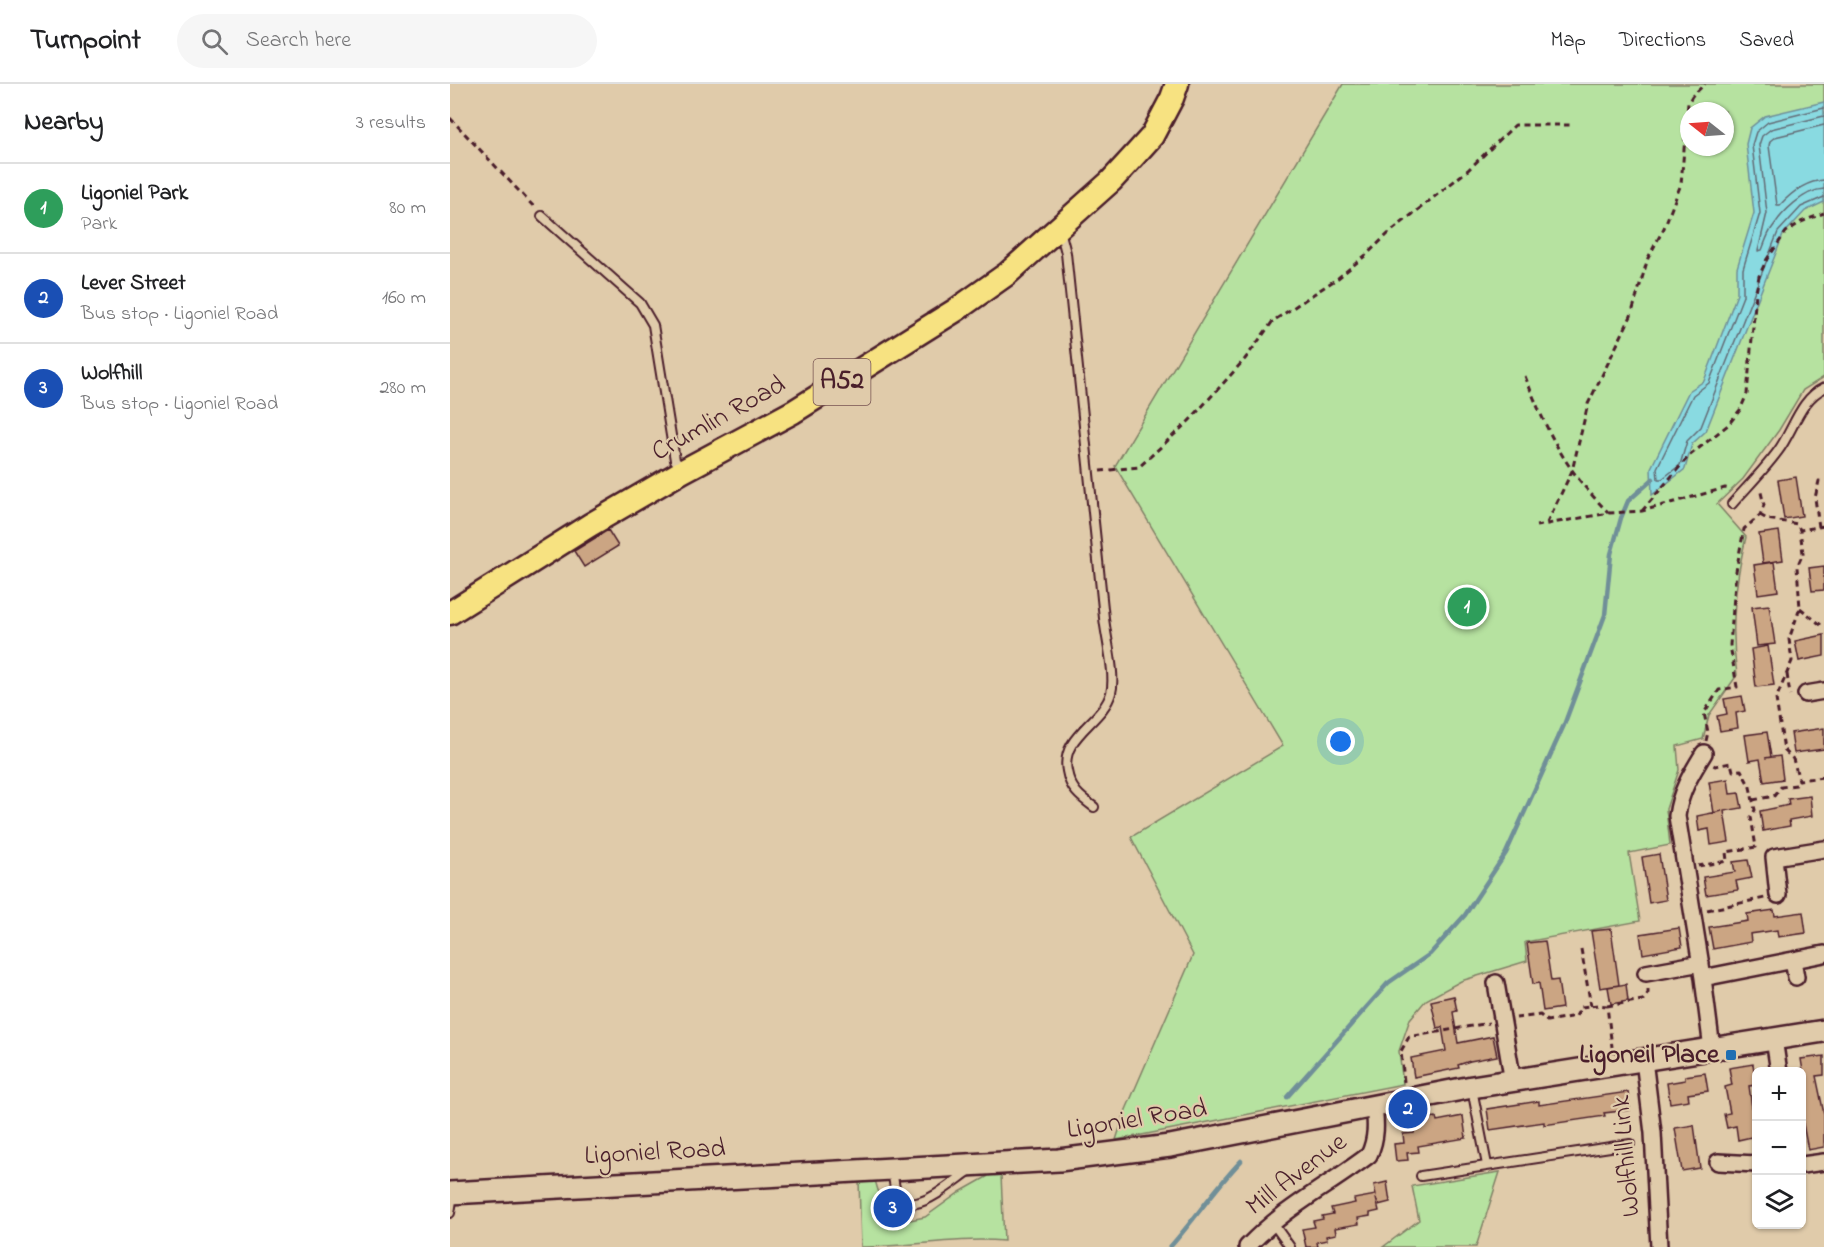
<!DOCTYPE html>
<html lang="en">
<head>
<meta charset="utf-8">
<style>
  :root { --surface:#fff; --page:#f6f6f6; --text:#202124; --muted:#757577; --line:#e0e0e0; --accent:#1f6fb2 }
  body { margin:0; font-family:"Indie Flower",sans-serif; background:var(--page); color:var(--text) }
  .controls { position:absolute; right:18px; bottom:18px; display:grid; overflow:hidden; border-radius:9px; box-shadow:0 2px 4px #0004 }
  .controls button { width:54px; height:54px; display:grid; place-items:center; padding:0; border:0; border-bottom:2px solid var(--line); background:var(--surface); color:var(--text); font:30px sans-serif }
  .compass { position:absolute; left:1230px; top:18px; width:54px; height:54px; border-radius:50%; background:var(--surface); box-shadow:0 2px 4px #0004; rotate:287deg }
  .you { position:absolute; left:891px; top:658px; width:21px; height:21px; margin:-15px; border:4px solid #fff; border-radius:50%; background:#1a73e8; box-shadow:0 0 0 9px #1a73e833 }
  .badge { display:grid; place-items:center; width:39px; height:39px; border-radius:50%; background:var(--accent); color:#fff; font-size:20px; font-weight:700 }
  .pin { position:absolute; translate:-50% -50%; border:3px solid #fff; box-shadow:0 2px 6px #0006 }
  .list { margin:0; padding:0; list-style:none }
  h2 { display:flex; justify-content:space-between; align-items:center; height:78px; margin:0; padding:0 24px; font-size:26px }
  h2 small { font-size:20px; font-weight:400; color:var(--muted) }
  .list li { display:grid; grid-template-columns:39px 1fr auto; gap:18px; align-items:center; box-sizing:border-box; height:90px; padding:0 24px; border-top:2px solid var(--line) }
  .list b { display:block; font-size:22px; white-space:nowrap }
  .list p { margin:0; font-size:20px; white-space:nowrap; color:var(--muted) }
  .list em { font-size:20px; font-style:normal; color:var(--muted) }
  .icon { flex:none; width:33px; height:33px; fill:none; stroke:currentColor; stroke-width:2; stroke-linecap:round; stroke-linejoin:round }
  .map { position:relative; flex:none; width:1374px; height:1163px; overflow:hidden }
  header { display:flex; align-items:center; gap:36px; box-sizing:border-box; height:84px; padding:0 30px; background:var(--surface); border-bottom:2px solid var(--line) }
  header strong { font-size:28px }
  nav { display:flex; gap:33px; margin-inline-start:auto; font-size:21px }
  .search { width:420px; height:54px; background:var(--page); display:flex; align-items:center; gap:15px; box-sizing:border-box; padding:0 21px; border-radius:33px; color:var(--muted); font-size:22px }
  main { display:flex }
  aside { flex:1; background:var(--surface) }
  .map>svg:first-child { display:block }
  .green { fill:#b6e2a0; stroke:#808066; stroke-width:1.5; fill-rule:evenodd }
  .water { fill:#89dae1; stroke:#708f98; stroke-width:1.5 }
  .lines { fill:none; stroke-linecap:round; stroke-linejoin:round }
  .shore { stroke:#636a74; stroke-width:1.5 }
  .stream { stroke:#708f98; stroke-width:4.5 }
  .building { fill:#cba583; stroke:#4a1f2b; stroke-width:1.5 }
  .lane-casing { stroke:#4a1f2b; stroke-width:12 }
  .street-casing { stroke:#4a1f2b; stroke-width:20 }
  .secondary-casing { stroke:#4a1f2b; stroke-width:26 }
  .primary-casing { stroke:#4a1f2b; stroke-width:27 }
  .path { stroke:#4a1f2b; stroke-width:3; stroke-dasharray:6 4.5; stroke-linecap:butt }
  .lane { stroke:#e0cbaa; stroke-width:8 }
  .street { stroke:#e0cbaa; stroke-width:15 }
  .secondary { stroke:#e0cbaa; stroke-width:21 }
  .primary { stroke:#f7e281; stroke-width:22 }
  .poi-dot { fill:#1f6fb2; stroke:#e0cbaa; stroke-width:2 }
  .labels { text-anchor:middle; dominant-baseline:central; stroke-width:4.5; stroke-linejoin:round; paint-order:stroke }
  .shield { fill:#e0cbaa; stroke:#775351; stroke-width:1.5 }
  .shield-label { font-size:26px; font-weight:bold; fill:#4a1f2b }
  .street-label { font-size:27px; fill:#4a1f2b; stroke:#e0cbaa }
  .poi-label { font-size:27px; font-weight:bold; fill:#4a1f2b; stroke:#e0cbaa; text-anchor:end }
</style>
</head>
<body>
<header>
<strong>Turnpoint</strong>
<div class="search"><svg class="icon" aria-label="search" viewBox="0 0 24 24"><circle cx="10" cy="10" r="6"/><path d="M15 15l6 6"/></svg>Search here</div>
<nav><a>Map</a><a>Directions</a><a>Saved</a></nav>
</header>
<main>
<aside>
<h2>Nearby<small>3 results</small></h2>
<ul class="list">
<li><span class="badge" style="background:#2e9e5b">1</span><div><b>Ligoniel Park</b><p>Park</p></div><em>80 m</em></li>
<li><span class="badge" style="background:#1a4fb4">2</span><div><b>Lever Street</b><p>Bus stop · Ligoniel Road</p></div><em>160 m</em></li>
<li><span class="badge" style="background:#1a4fb4">3</span><div><b>Wolfhill</b><p>Bus stop · Ligoniel Road</p></div><em>280 m</em></li>
</ul>
</aside>
<div class="map">
<svg width="1374" height="1163" viewBox="0 0 1374 1163">
  <rect width="100%" height="100%" fill="#e0cbaa"/>
  <filter id="ink" filterUnits="userSpaceOnUse"><feTurbulence type="fractalNoise" baseFrequency=".0167" numOctaves="2"/><feDisplacementMap in="SourceGraphic" scale="12" xChannelSelector="R" yChannelSelector="G"/><feConvolveMatrix kernelMatrix="1 2 1 2 8 2 1 2 1" color-interpolation-filters="sRGB"/></filter>
  <g filter="url(#ink)">
    <!-- green -->
    <path class="green" d="M893,0h481v293l-21,13 -24,40 -36,49 -26,25 29,33c-11,46 -16,90 -9,138l-28,40 -6,24 -26,7 2,24 -13,39 4,36 -41,8 11,68 -115,21 2,19 -66,20 -35,19 -16,19 -11,32 4,33 -287,56 9,-28 68,-157 -62,-118 152,-91 -168,-280zM1239,27h36v36h-36z
      M1050,1088l-24,75h-93l36,-27 -7,-34z
      M540,1091h11l3,66c-48,-4 -95,6 -143,6l-2,-67h16c6,23 10,29 30,41l20,-4 35,-25z"/>
    <!-- water -->
    <path class="water" d="M1374,18v100l-19,9 -22,24 -77,196 -14,13 -7,25 -33,26 -1,-27 38,-77 15,-10 33,-87v-26l17,-55 -8,-69 4,-16 15,-12z"/>
    <g class="lines">
      <!-- shore -->
      <path class="shore" d="M1374,24l-56,14 -12,10 -4,13 8,68 -17,56v27l-34,87 -16,12 -36,73 1,11h4l18,-14 7,-24 14,-14 77,-195 23,-25 23,-10
        M1374,32l-53,13 -9,7 -3,9 8,68 -9,38 4,-1c3,-7 5,-15 10,-22 10,-16 32,-38 52,-39
        M1374,41l-49,12 -5,4 -1,5 8,59h3c11,-12 26,-24 44,-25"/>
      <!-- stream -->
      <path class="stream" d="M837,1013l101,-114 42,-29 35,-39 41,-62 58,-128 41,-110 6,-61 10,-36 7,-17 25,-22
        M720,1163c25,-28 45,-59 71,-86"/>
    </g>
    <!-- building -->
    <path class="building" d="M1346,393l6,39 -18,3 -6,-39z
      M158,446l10,16 -34,21 -10,-16z
      M1329,447l4,29 -20,3 -4,-29z
      M1324,478l4,29 -20,3 -4,-29z
      M1374,482v24l-12,1 -3,-23z
      M1319,521l6,39 -18,2 -5,-39z
      M1374,551v21l-25,5 -4,-20z
      M1318,562l6,39 -18,2 -5,-38z
      M1292,612l3,15 -9,2 2,15 -18,3 -3,-15 10,-2 -3,-15z
      M1374,644v21l-30,4 -3,-20z
      M1317,648l4,25 -6,1 15,-2 3,23 -19,3 -4,-23 -11,2 -4,-26z
      M1278,695l2,15 9,-1 3,15 -18,3 5,31 -18,3 -2,-16 -10,2 -2,-15 25,-5 -8,2 -5,-31z
      M1360,712l2,20 -23,4 1,6 -27,5 -3,-20 29,-6 -1,-6z
      M1209,770l7,46 -17,3 -7,-46z
      M1298,776l4,18 -16,3 2,9 -32,5 -3,-18 32,-5 -2,-10z
      M1324,826l1,6 28,-4 3,21 -28,4 -1,-7 -13,2 -14,2 1,8 -38,7 -4,-22 39,-6 -1,-7z
      M1229,844l3,19 -39,7 -3,-20z
      M1161,845l8,56 -19,3 -9,-57z
      M1095,857l6,40 7,-1 4,28 -19,3 -4,-28 -6,1 -6,-41z
      M1176,900l2,17 -17,3 -3,-17z
      M1004,912l3,15 -4,1 5,31 35,-7 4,20 -27,5 -12,4 1,3 -45,9 -3,-19 35,-7 -4,-24 -5,1 -6,-27z
      M1374,972v19l-8,1 8,38v33l-16,3 -6,-31v-22l5,-1 -6,-37z
      M1303,980l3,21 -7,1 7,50 -18,4 -2,-14 -9,2 -3,-14 6,-1 -5,-26 7,-2 -3,-17z
      M1255,989l3,18 -20,3 1,6 -19,3 -3,-20 18,-3v-4z
      M1178,1008l2,18 -26,3 1,3 -61,9v-3l-54,8 -3,-21 52,-8v4z
      M1013,1032l3,22 -48,8 1,6 -12,1 1,7 -12,1 -2,-17 10,-1 -1,-9 11,-1 -1,-7 11,-2 -1,-5 13,-2 1,4z
      M1244,1041l6,43 -18,3 -7,-43z
      M937,1098l3,20 -12,3 -2,-7 3,13 -9,2v3l-12,2 1,6 -24,4 1,6 -10,2 1,4 -10,2 1,5h-12l-4,-18 13,-2 -2,-6 10,-2 -1,-3 11,-2 -2,-6 24,-5 -1,-4 22,-4 -2,-10z"/>
    <g class="lines">
      <defs>
        <path id="lane" d="M92,132l98,87 13,22 22,135 7,10
          M610,146l6,23 38,365c2,20 12,57 7,75 -8,29 -51,43 -44,78 3,18 13,26 27,36
          M1282,420c16,-18 32,-34 46,-53 15,-20 22,-52 46,-63
          M1022,1005l15,76
          M443,1086c1,64 49,20 76,1
          M971,1092l209,-32
          M0,1129l3,-19
          M822,1138l18,25"/>
        <path id="street" d="M1356,610l18,-3
          M1254,669c-13,21 -24,39 -27,63l26,162 9,71
          M1328,811l-4,-38 50,-8
          M1343,876l3,17
          M1196,889l55,-10
          M1253,894l121,-24
          M1046,899l17,99
          M1324,955l5,33
          M1194,976l9,73 6,114
          M1268,1078l38,2
          M1352,1081l22,-3
          M797,1163c38,-40 80,-60 122,-92 8,-17 7,-32 5,-49"/>
        <path id="secondary" d="M0,1109l609,-33 111,-14 302,-59 352,-56"/>
        <path id="primary" d="M0,529l140,-88 93,-54 110,-59 163,-102 51,-36 104,-93 23,-25 18,-20 20,-38 5,-14"/>
      </defs>
      <!-- lane casing -->
      <use href="#lane" class="lane-casing"/>
      <!-- street casing -->
      <use href="#street" class="street-casing"/>
      <!-- secondary casing -->
      <use href="#secondary" class="secondary-casing"/>
      <!-- primary casing -->
      <use href="#primary" class="primary-casing"/>
      <!-- path -->
      <path class="path" d="M0,34l85,90
        M1075,292c22,56 40,94 84,137
        M650,387l39,-4 50,-46 30,-33 26,-29 28,-38 65,-43 28,-23 23,-22 79,-63 47,-45h57
        M1192,427l47,-55 39,-31 12,-15 7,-16 9,-101 3,-17 8,-17 19,-27 15,-10 23,-9
        M1310,431l7,4 30,5 3,6
        M1097,439l25,-52 16,-67 43,-88 17,-58 16,-30 17,-44 7,-81 4,-7 13,-12
        M1086,442l73,-13 33,-2 83,-23 6,1
        M1374,442l-24,4 3,23 -6,14 3,41 -11,31 3,22 -16,38 8,51 9,9 6,21 25,-3v5
        M1369,443l-4,-29 4,-17 5,1
        M1350,524l21,17h3
        M1337,590l3,21
        M1256,657l2,-9 -4,-19 15,-23 18,-3 -7,-42 6,-74 8,-42 16,-14 4,-10 -4,-17
        M1303,716l21,-4 7,-9 15,-2 3,-5
        M1248,782l29,-5 -1,-9 30,-5 -5,-30 4,-7 -5,-23 -9,-17 -8,1 -2,-8 -16,3 -2,-1
        M1257,826l58,-12
        M1131,865l10,57
        M1157,922l36,-6 5,-7v-6
        M1066,934l24,-3 7,6 29,-5 5,-9 17,-2 9,1 5,41
        M954,998l-3,-31 8,-14 80,-14"/>
      <!-- lane -->
      <use href="#lane" class="lane"/>
      <!-- street -->
      <use href="#street" class="street"/>
      <!-- secondary -->
      <use href="#secondary" class="secondary"/>
      <!-- primary -->
      <use href="#primary" class="primary"/>
    </g>
  </g>
  <!-- markers -->
  <rect class="poi-dot" x="1275" y="965" width="12" height="12" rx="3"/>
  <g class="labels">
    <!-- shield labels -->
    <rect class="shield" x="363.5" y="275" width="57" height="46" rx="4.5"/>
    <g class="shield-label">
      <text x="392" y="298">A52</text>
    </g>
    <!-- street labels -->
    <g class="street-label">
      <text transform="translate(269 335) rotate(-29)">Crumlin Road</text>
      <text transform="translate(687 1036) rotate(-9)">Ligoniel Road</text>
      <text transform="translate(205 1069) rotate(-3)">Ligoniel Road</text>
      <text transform="translate(1177 1072) rotate(-95)">Wolfhill Link</text>
      <text transform="translate(847 1091) rotate(-37)">Mill Avenue</text>
    </g>
    <!-- poi labels -->
    <g class="poi-label">
      <text x="1269" y="971">Ligoneil Place</text>
    </g>
  </g>
</svg>
<div class="controls">
<button>+</button>
<button>−</button>
<button><svg class="icon" aria-label="layers" viewBox="0 0 24 24"><path d="M12 4l9 5-9 5-9-5zM3 14l9 5 9-5"/></svg></button>
</div>
<svg class="compass" viewBox="-18 -18 36 36"><path d="M0-13l5 13h-10z" fill="#e53935"/><path d="M0 13l5-13h-10z" fill="#757577"/></svg>
<div class="you"></div>
<div class="pin badge" style="left:1017px;top:523px;background:#2e9e5b">1</div>
<div class="pin badge" style="left:958px;top:1025px;background:#1a4fb4">2</div>
<div class="pin badge" style="left:443px;top:1124px;background:#1a4fb4">3</div>
</div>
</main>
</body>
</html>
